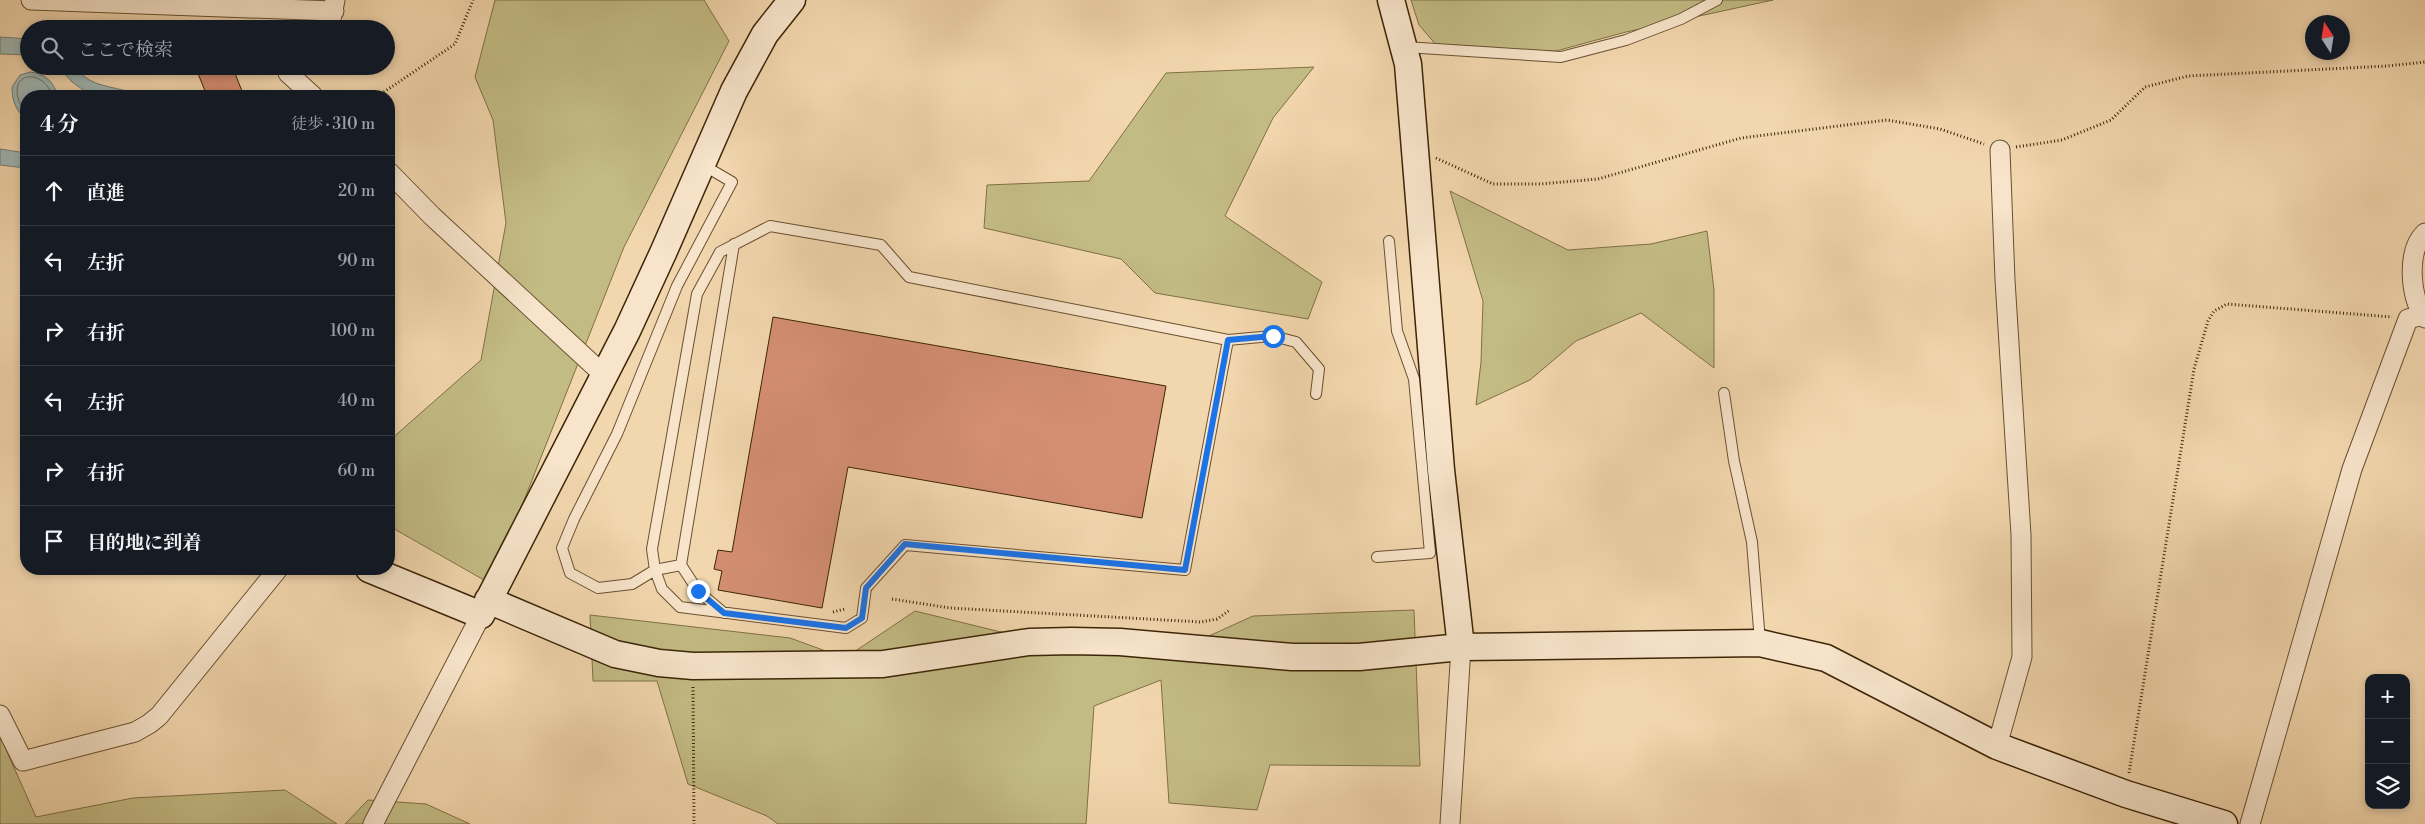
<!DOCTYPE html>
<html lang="ja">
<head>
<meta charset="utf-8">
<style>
  :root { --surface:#171b24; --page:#242831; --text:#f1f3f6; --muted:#9ea1a6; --line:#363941 }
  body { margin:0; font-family:"Libre Bodoni","Noto Serif JP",serif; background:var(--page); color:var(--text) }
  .controls { position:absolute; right:15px; bottom:15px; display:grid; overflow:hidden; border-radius:10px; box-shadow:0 2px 8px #0003 }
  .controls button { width:45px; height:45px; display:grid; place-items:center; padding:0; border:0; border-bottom:1px solid var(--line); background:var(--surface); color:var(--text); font:25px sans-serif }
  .compass { position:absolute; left:2305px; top:15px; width:45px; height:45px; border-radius:50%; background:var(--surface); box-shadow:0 2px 8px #0003; rotate:348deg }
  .stop { position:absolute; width:15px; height:15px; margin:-11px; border:4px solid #1a73e8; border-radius:50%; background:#fff }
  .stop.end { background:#1a73e8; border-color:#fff; box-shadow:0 1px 5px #0008 }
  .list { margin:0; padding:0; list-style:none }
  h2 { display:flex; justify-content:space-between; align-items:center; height:65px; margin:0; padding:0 20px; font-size:21px }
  h2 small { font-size:16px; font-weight:400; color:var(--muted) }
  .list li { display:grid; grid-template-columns:32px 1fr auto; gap:15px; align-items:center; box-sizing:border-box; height:70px; padding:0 20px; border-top:1px solid var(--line) }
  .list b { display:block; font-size:19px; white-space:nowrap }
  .list em { font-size:16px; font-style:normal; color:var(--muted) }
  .icon { flex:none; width:28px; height:28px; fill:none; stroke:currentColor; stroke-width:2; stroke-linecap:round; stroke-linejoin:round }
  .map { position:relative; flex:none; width:2425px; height:824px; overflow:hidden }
  .search { position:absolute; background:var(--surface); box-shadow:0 2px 8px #0003; left:20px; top:20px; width:375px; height:55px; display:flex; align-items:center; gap:12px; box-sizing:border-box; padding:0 18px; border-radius:28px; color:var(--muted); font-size:19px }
  .panel { position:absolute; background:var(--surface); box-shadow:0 2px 8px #0003; left:20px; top:90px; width:375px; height:485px; border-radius:20px }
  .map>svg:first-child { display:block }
  .green { fill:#c3bb84; stroke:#807045 }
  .water { fill:#9fb7b5; stroke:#777c6f }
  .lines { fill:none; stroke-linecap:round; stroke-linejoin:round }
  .shore { stroke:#6e6e5e; stroke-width:1 }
  .building { fill:#d48e72; stroke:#3c2406 }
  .lane-casing { stroke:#6a5030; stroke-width:12 }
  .street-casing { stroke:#6a5030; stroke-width:21 }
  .secondary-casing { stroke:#3c2406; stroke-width:29 }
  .path { stroke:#3c2406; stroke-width:3; stroke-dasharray:1 2.5; stroke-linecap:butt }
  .lane { stroke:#f7e4ca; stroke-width:10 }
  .street { stroke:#f7e4ca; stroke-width:19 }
  .secondary { stroke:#f7e4ca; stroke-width:26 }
  .route { stroke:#1a73e8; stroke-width:6 }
</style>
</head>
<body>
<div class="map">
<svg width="2425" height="824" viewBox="0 0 2425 824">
  <rect width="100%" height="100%" fill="#f2d6ad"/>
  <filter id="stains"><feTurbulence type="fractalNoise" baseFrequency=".004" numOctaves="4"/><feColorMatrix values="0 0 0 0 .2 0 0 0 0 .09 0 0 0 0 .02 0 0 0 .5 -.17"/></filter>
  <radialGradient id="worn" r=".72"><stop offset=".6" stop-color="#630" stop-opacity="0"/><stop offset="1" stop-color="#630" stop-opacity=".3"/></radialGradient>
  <!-- green -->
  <path class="green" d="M495,0h209l25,41 -105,206 -133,337 -102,-58v-85l92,-81 25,-137 -13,-103 -18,-43z
    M1411,0h362l-147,32 -70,19 -112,3 -25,-29z
    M1314,67l-41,51 -48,98 97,66 -14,37 -153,-26 -34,-34 -137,-31 3,-43 102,-4 77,-108z
    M1450,191l118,59 83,-6 56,-13 7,59v78l-73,-55 -65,28 -46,39 -54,25 5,-43 2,-61z
    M1414,610l6,156 -150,-1 -13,45 -88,-7 -8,-123 -67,26 -8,118h-308l-11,-8 -79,-32 -31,-103h-64l-3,-66 200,23 55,20 70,-47 98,24 187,5 53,-24z
    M0,736l36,81 97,-19 152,-8 52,34h-337z
    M368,800l58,4 44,20h-125z"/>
  <!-- water -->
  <path class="water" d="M0,37l29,2v16l-29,-1z
    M58,66h18c13,24 41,18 61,30h-45l-20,-14z
    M30,72c14,1 25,10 27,24h-31v22c-11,-7 -14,-19 -14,-31l8,-12z
    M0,149l26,4v15l-26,-3z"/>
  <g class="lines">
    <!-- shore -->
    <path class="shore" d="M26,112c-4,-4 -6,-8 -8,-14 -7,-29 28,-27 34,-2"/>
  </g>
  <!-- building -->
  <path class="building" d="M195,66h37l12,30h-37z
    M773,317l393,69 -24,132 -294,-51 -26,141 -104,-18 4,-19 -8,-2 4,-19 14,2z"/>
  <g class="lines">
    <defs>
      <path id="lane" d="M1405,47l156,10 65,-17 55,-21 36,-19
        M1228,340l45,-4 23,6 23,27 -3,25
        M1724,393l10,68 18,81 8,100
        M1377,557l53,-4 -16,-174 -17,-48 -8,-90
        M681,565l-26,5 7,19 18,18 166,21 16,-10 4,-30 39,-43 280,25 43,-230 -319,-63 -28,-32 -111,-19 -50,26 -23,42 -45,255 3,21 -23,14 -34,4 -28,-15 -8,-25 12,-29 43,-85 60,-148 55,-104 -29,-17
        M724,613l-26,-22 -17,-26 53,-321"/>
      <path id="street" d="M31,0l303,11
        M329,29l6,-29
        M295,66l-7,7 25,23
        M389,172l43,44 173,160
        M2425,233c-19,18 -15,66 0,85
        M0,715l23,46 112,-29 14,-8 10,-8 119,-147
        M1997,746l25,-89 -1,-122 -16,-255 -5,-130
        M373,824l108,-209
        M1450,824l11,-177
        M2250,824l102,-355 56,-150 15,-4"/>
      <path id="secondary" d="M1391,0l17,64 33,406 20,177
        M369,569l112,46 146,-284 36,-78 71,-162 31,-57 27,-34
        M488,600l127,54 44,9 34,3 190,-2 146,-22 43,-1 48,1 172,15h67l102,-10 299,-4 66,15 171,88 129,48 98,30"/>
    </defs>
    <!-- lane casing -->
    <use href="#lane" class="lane-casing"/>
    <!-- street casing -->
    <use href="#street" class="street-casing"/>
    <!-- secondary casing -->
    <use href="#secondary" class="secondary-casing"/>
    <!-- path -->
    <path class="path" d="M378,96l77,-52 18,-44
      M2016,147l46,-7 49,-20 34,-33 43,-11 199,-10 38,-4
      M1436,158l57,26h47l58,-5 143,-41 146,-18 53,9 44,15
      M892,599l58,9 251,14 16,-3 13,-9
      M833,612l12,-3
      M693,687l1,137
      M2129,773l65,-404 14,-48 6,-10 13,-7 165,13"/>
    <!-- lane -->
    <use href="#lane" class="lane"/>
    <!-- street -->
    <use href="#street" class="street"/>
    <!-- secondary -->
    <use href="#secondary" class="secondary"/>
  </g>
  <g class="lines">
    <!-- route -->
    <path class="route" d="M698,591l26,22 122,15 16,-10 4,-30 39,-44 280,26 43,-230 45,-4"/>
  </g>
  <rect width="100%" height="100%" filter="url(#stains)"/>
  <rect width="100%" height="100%" fill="url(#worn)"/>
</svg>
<div class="controls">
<button>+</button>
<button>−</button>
<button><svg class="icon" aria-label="layers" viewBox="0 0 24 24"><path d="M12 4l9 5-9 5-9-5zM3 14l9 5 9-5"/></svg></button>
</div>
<svg class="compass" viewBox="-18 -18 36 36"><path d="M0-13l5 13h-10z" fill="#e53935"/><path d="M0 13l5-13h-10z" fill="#9ea1a6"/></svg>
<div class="stop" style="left:1273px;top:336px"></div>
<div class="stop end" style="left:698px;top:591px"></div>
<div class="search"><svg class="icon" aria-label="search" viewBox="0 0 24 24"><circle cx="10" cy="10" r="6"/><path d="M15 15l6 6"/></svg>ここで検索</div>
<section class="panel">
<h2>4 分<small>徒歩 · 310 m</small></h2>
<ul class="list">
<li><svg class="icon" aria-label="ahead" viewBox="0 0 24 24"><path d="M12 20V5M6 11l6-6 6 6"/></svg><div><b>直進</b></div><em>20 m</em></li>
<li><svg class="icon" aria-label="left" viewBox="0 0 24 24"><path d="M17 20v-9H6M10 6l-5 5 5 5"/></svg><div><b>左折</b></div><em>90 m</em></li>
<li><svg class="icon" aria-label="right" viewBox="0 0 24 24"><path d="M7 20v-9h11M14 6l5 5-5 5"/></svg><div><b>右折</b></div><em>100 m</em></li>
<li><svg class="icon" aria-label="left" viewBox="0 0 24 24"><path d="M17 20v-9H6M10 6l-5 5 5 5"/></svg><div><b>左折</b></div><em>40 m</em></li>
<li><svg class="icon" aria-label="right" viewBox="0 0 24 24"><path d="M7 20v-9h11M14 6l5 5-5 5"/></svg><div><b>右折</b></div><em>60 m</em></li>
<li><svg class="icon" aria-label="arrive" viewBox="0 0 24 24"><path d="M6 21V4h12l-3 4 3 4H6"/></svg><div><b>目的地に到着</b></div></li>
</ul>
</section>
</div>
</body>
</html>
